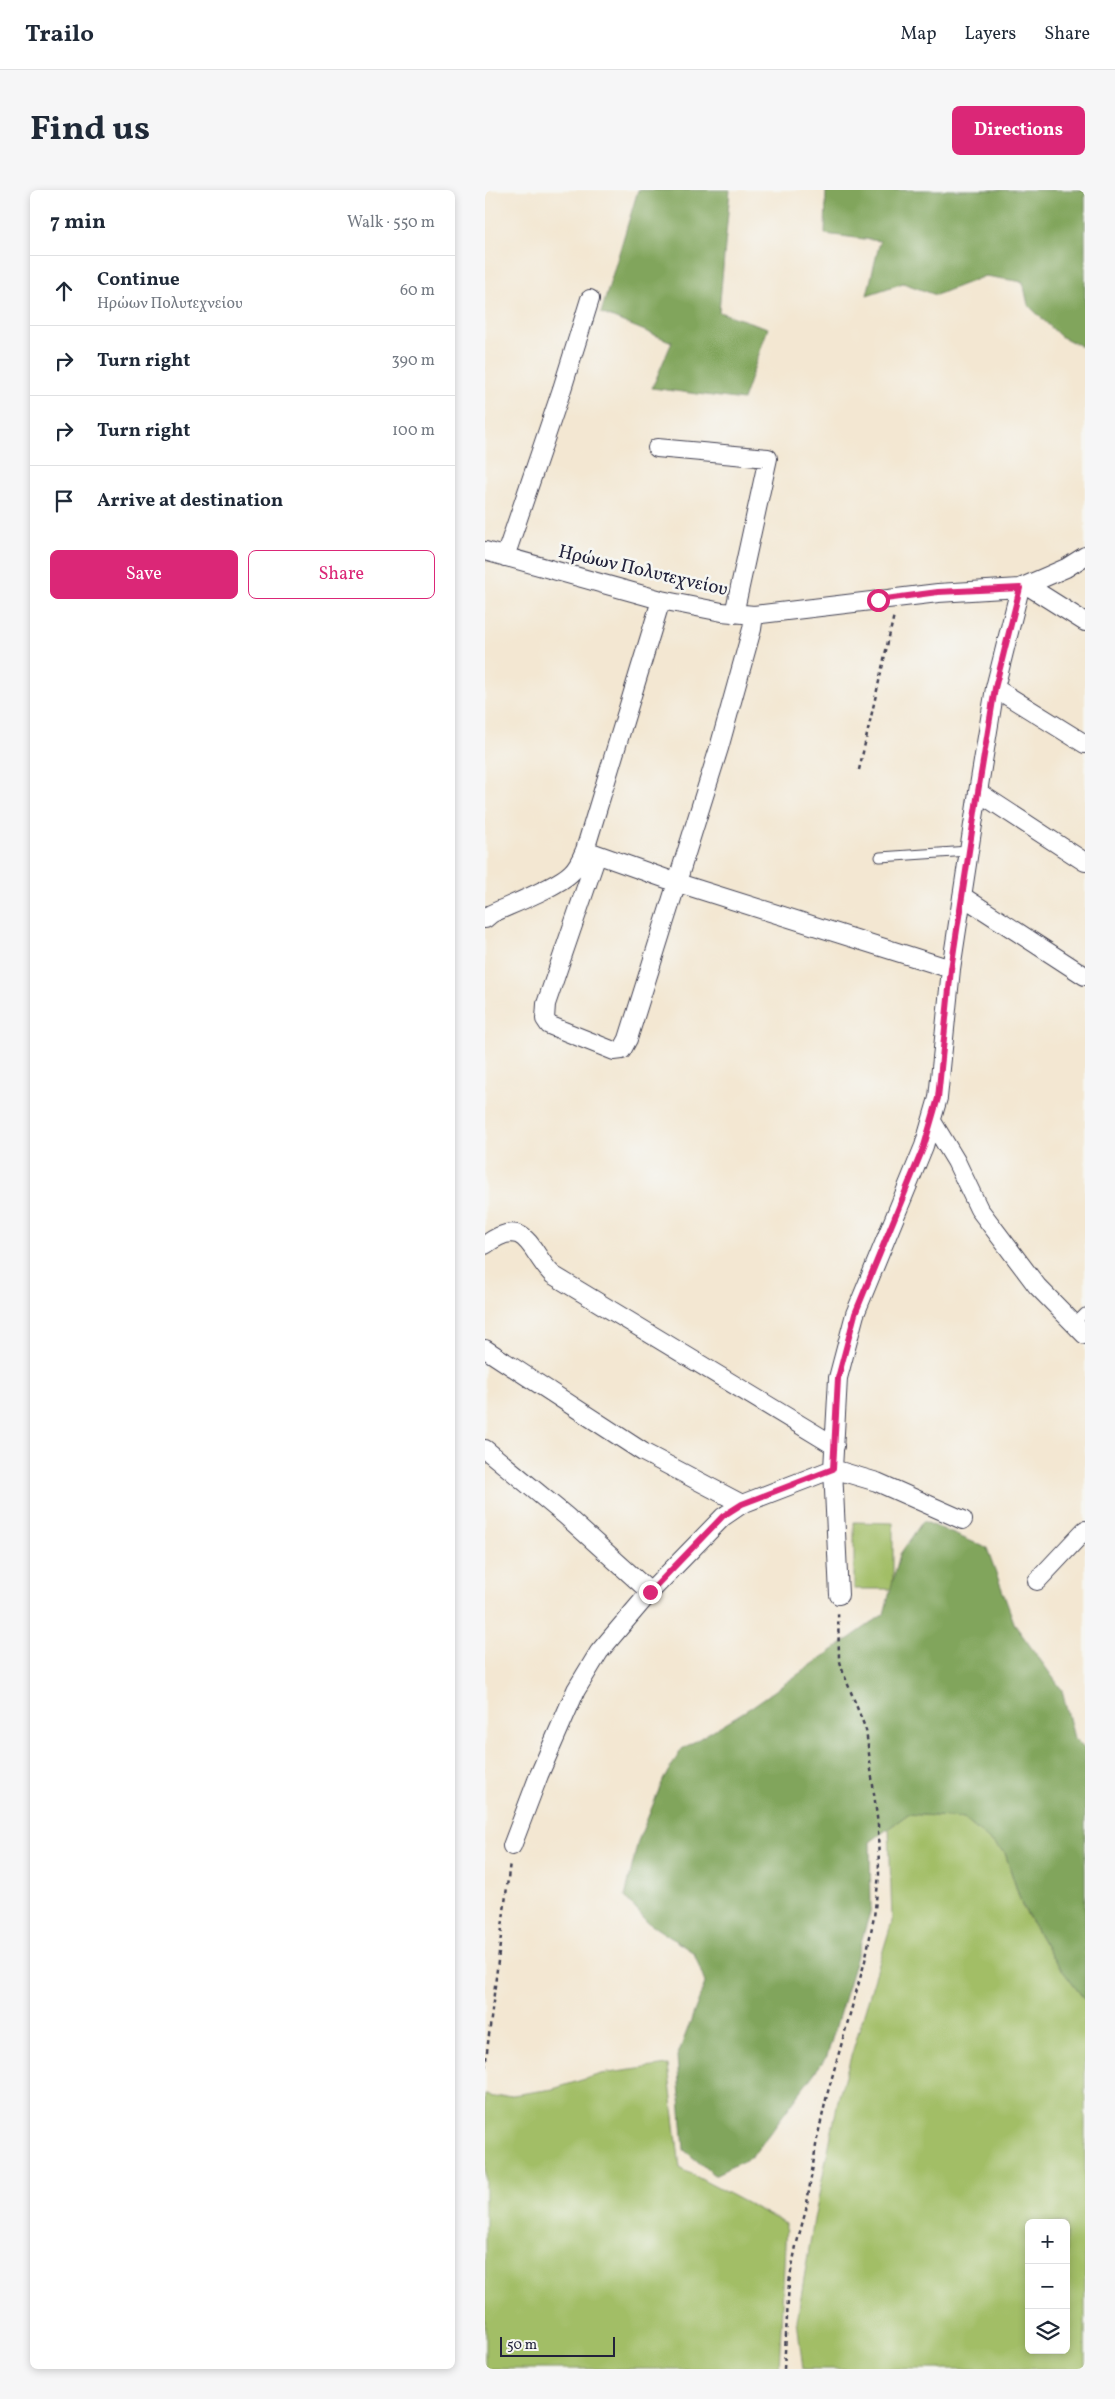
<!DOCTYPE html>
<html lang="en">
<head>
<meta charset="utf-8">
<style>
  :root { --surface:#fff; --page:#f6f6f7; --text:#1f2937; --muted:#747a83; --line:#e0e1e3; --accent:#db2777 }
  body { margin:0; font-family:Vollkorn,serif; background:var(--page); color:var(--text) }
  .controls { position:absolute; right:15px; bottom:15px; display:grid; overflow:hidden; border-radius:8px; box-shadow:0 2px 8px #0003 }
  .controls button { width:45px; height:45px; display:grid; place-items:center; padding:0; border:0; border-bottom:1px solid var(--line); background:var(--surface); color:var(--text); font:25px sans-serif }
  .scale { position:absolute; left:15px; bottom:12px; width:115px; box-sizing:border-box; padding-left:5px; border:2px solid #22223b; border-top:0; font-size:14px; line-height:18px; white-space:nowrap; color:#22223b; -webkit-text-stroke:4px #f6f6f2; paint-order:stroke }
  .stop { position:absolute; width:15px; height:15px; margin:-11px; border:4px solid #db2777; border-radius:50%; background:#fff }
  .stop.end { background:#db2777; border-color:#fff; box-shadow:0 1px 5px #0008 }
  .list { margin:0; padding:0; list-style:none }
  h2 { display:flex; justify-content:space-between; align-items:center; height:65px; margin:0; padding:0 20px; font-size:21px }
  h2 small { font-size:16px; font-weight:400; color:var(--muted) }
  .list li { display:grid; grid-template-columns:32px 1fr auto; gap:15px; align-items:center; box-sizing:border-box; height:70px; padding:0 20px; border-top:1px solid var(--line) }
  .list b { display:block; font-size:19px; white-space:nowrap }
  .list p { margin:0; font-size:16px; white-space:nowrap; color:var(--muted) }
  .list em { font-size:16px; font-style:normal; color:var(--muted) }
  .actions { display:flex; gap:10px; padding:15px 20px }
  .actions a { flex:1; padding:11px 0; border:1px solid var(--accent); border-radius:8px; text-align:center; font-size:18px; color:var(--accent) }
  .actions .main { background:var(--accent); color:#fff }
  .icon { flex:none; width:28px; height:28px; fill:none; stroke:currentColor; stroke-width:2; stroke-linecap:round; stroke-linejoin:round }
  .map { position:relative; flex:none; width:600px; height:2179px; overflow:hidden; border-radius:8px }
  header { display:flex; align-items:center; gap:30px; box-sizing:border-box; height:70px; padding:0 25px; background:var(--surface); border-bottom:1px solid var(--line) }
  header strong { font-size:24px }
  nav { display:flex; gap:28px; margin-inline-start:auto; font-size:18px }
  .intro { display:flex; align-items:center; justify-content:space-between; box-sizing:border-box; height:120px; padding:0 30px }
  h1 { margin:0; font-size:35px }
  .button { padding:12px 22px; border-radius:8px; background:var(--accent); color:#fff; font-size:18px; font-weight:700 }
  main { display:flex; gap:30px; padding:0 30px }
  aside { flex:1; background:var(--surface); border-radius:8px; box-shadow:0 2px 8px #0003 }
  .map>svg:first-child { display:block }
  .green { fill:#a2be66; stroke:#627050; fill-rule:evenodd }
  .forest { fill:#81a55b; stroke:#52644b }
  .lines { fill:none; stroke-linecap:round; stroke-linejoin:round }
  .lane-casing { stroke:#414052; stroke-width:11 }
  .street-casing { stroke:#414052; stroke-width:20 }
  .path { stroke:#414052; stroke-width:2.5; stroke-dasharray:4 4; stroke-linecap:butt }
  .lane { stroke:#fff; stroke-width:9 }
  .street { stroke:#fff; stroke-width:18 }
  .route { stroke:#db2777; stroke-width:6 }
  .labels { text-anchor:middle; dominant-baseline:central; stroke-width:5; stroke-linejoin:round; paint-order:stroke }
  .street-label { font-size:19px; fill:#22223b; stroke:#f6f6f2 }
</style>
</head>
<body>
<header>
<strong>Trailo</strong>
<nav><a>Map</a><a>Layers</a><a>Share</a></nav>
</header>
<div class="intro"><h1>Find us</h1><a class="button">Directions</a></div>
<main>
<aside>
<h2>7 min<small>Walk · 550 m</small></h2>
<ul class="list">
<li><svg class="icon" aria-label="ahead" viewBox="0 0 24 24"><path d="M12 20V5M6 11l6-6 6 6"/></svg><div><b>Continue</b><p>Ηρώων Πολυτεχνείου</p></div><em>60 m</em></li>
<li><svg class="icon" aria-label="right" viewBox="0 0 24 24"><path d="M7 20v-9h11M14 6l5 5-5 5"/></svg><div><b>Turn right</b></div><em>390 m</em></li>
<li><svg class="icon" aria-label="right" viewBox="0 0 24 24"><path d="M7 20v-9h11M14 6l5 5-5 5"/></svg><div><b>Turn right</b></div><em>100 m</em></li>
<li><svg class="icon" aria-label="arrive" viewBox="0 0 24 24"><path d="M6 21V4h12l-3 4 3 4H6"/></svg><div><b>Arrive at destination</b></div></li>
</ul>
<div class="actions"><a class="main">Save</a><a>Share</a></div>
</aside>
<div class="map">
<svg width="600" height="2179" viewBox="0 0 600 2179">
  <rect width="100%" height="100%" fill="#f6f6f2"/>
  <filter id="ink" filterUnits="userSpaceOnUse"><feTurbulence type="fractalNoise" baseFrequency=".02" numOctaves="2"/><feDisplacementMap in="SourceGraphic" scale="10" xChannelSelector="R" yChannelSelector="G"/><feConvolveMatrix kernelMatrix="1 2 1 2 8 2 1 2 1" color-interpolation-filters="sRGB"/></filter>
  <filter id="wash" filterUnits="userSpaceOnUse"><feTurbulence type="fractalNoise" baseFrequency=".0096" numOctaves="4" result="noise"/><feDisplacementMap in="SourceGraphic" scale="20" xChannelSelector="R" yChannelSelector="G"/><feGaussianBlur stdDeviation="1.12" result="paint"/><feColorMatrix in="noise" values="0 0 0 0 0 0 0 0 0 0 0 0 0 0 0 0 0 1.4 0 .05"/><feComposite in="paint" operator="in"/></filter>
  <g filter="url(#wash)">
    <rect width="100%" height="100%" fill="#f3e7d2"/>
    <!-- green -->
    <path class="green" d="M369,1332l39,1v66h-39z
      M423,1624l55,4 42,35 17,53 31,52 32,42v369h-282l-6,-49 17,-101 25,-123 53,-175 -3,-93zM544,2033h37v127h-37z
      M183,1875l12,103 106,56 -7,145h-294v-275l7,4 61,-9 48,-15z"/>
    <!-- forest -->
    <path class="forest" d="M153,0h92l-11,122 49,16 -25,72 -91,-12 20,-46 -71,-29z
      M341,0h259v158l-25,-12 -32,-31 -5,-23 -38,-6 -49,19 -33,-12 -36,12 13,-54 -55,-7z
      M438,1331l64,27 28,77 47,65 12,48 11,11v251l-32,-42 -31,-53 -17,-52 -42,-35 -55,-4 -38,28 1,67 -44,147 -75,101 -38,18 -30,-25 -7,-93 28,-74 -11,-30 -47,-31 -22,-25 13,-56 26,-63 18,-29 68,-41 134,-94 16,-60z"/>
  </g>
  <g filter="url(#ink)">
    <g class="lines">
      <defs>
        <path id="lane" d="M395,667l89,-6
          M590,1133l10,-10"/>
        <path id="street" d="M172,258l111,10 -34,156
          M0,361l176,49 61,12 32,3 184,-22 82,-5 46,-20 19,-12
          M20,367l57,-168 28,-90
          M543,396l57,36
          M510,498l90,56
          M493,602l107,70
          M103,661l87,31 276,87
          M112,665l-51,149 -1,15 4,6 65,26 8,-1 6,-11 91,-291 33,-119 2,-14
          M477,706l123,80
          M0,729l6,-5c19,-9 66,-27 80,-41 7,-6 10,-14 14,-23l76,-250
          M448,933l23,38 23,48 58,77 48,49
          M0,1055c43,-32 45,9 68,30l282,171
          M0,1159l158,103 99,52
          M0,1259l81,67 84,76
          M552,1391l48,-51
          M354,1405l-6,-126 5,-91 17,-64 69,-168 14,-48 13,-129 27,-177 17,-104 25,-100
          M27,1656l27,-71 37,-85 23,-38 51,-60 73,-75 19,-13 91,-35 44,13 86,38"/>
      </defs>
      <!-- lane casing -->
      <use href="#lane" class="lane-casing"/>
      <!-- street casing -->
      <use href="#street" class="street-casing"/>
      <!-- path -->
      <path class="path" d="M374,580l35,-155
        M0,1878l25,-206
        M299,2179l5,-87 7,-36 10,-36 11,-71 10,-44 38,-134 9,-44 5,-42 -1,-50 -12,-95 -23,-58 -4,-14 -1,-47"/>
      <!-- lane -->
      <use href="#lane" class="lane"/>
      <!-- street -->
      <use href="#street" class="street"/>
    </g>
  </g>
  <g class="lines" filter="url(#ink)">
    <!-- route -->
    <path class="route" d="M165,1402l73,-76 19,-12 91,-35 5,-91 17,-64 69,-168 14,-48 13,-129 27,-177 17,-104 25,-100 -82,4 -60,8"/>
  </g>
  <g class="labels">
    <!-- street labels -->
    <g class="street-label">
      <text transform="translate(158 381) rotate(13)">Ηρώων Πολυτεχνείου</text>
    </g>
  </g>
</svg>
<div class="controls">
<button>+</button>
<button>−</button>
<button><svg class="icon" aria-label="layers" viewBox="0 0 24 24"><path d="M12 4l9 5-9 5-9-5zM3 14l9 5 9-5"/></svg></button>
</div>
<div class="scale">50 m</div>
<div class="stop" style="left:393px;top:410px"></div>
<div class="stop end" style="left:165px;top:1402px"></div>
</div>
</main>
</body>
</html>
